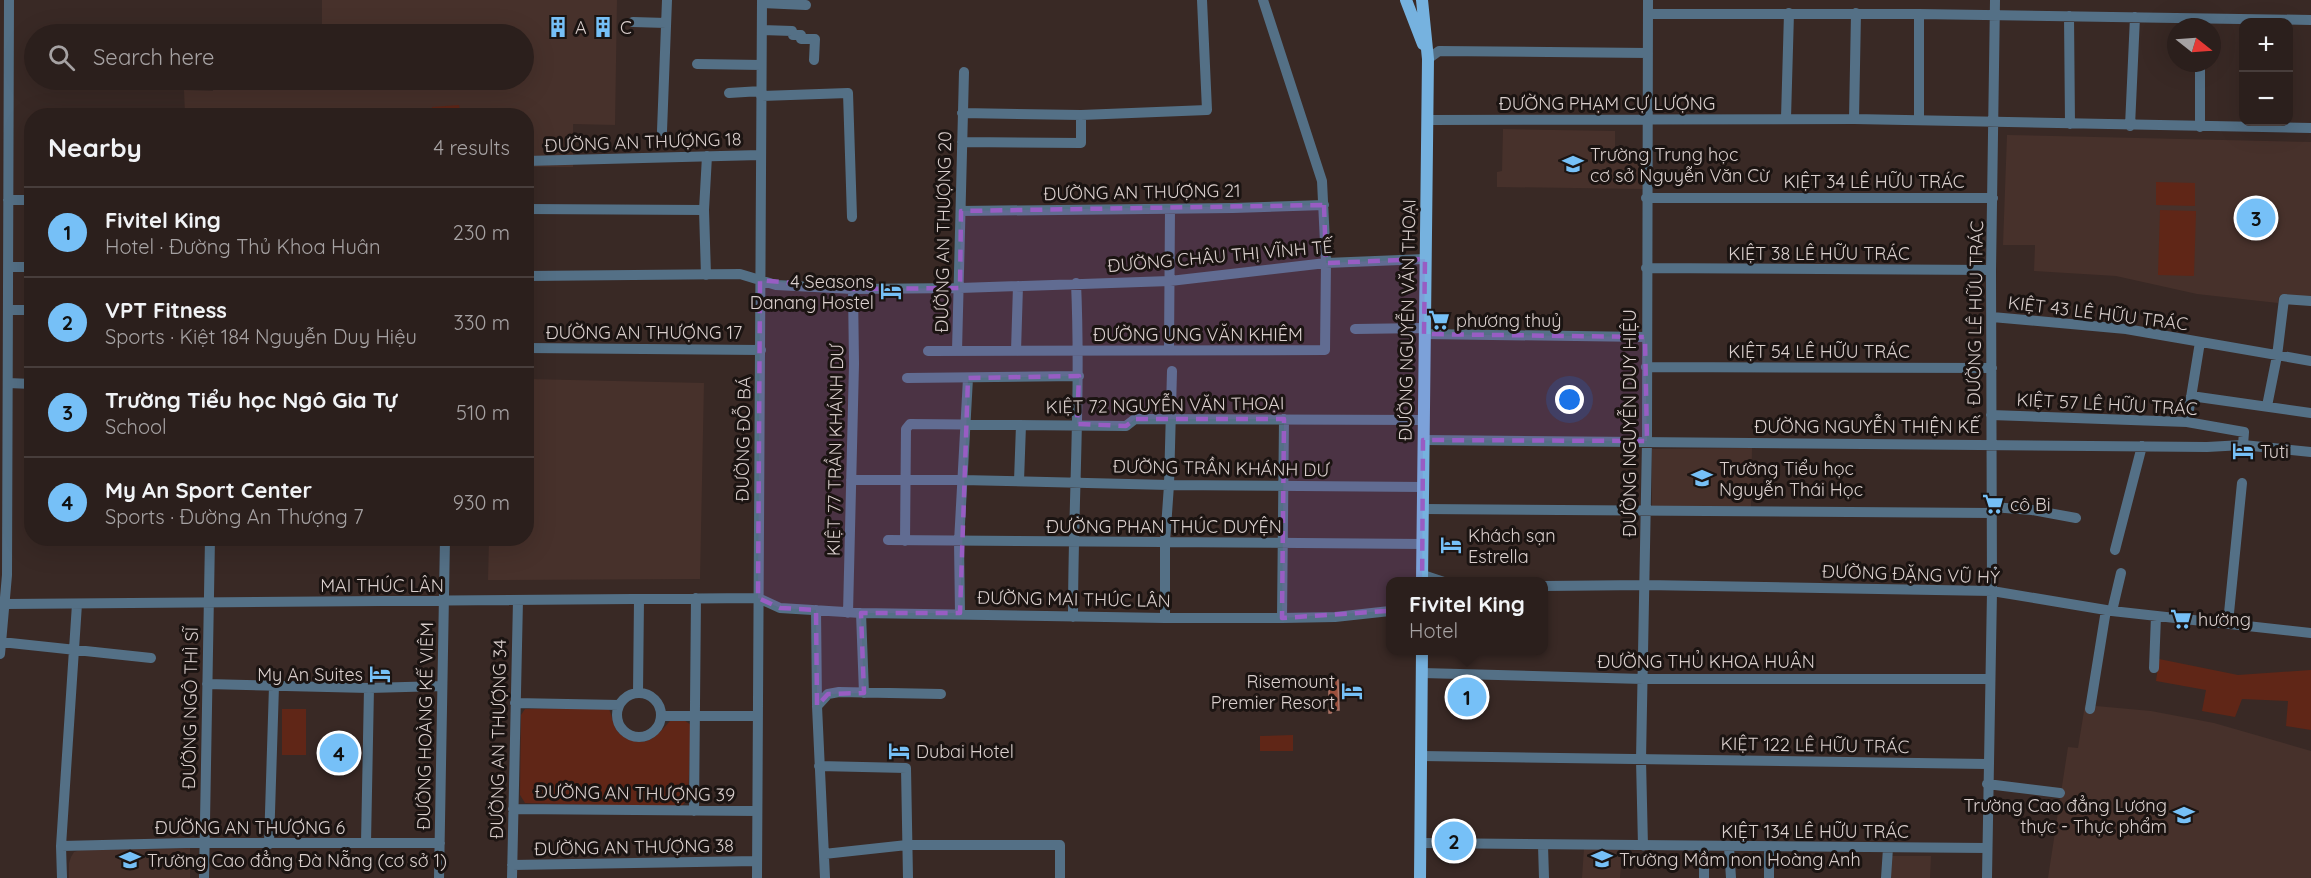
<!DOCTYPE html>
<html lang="en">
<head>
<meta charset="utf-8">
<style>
  :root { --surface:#2b1f1c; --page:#372c29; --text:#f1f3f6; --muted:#a6a2a3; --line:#473d3b; --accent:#76c0f7 }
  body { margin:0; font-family:Quicksand,sans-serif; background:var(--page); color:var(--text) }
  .controls { position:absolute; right:18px; top:18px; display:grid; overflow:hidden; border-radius:12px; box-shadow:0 6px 24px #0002 }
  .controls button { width:54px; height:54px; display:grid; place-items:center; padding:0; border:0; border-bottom:2px solid var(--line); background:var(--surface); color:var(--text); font:30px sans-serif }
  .compass { position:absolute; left:2167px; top:18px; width:54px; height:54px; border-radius:50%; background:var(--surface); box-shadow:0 6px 24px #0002; rotate:107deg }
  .you { position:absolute; left:1570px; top:400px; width:21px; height:21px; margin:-15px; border:4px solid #fff; border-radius:50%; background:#1a73e8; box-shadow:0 0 0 9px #1a73e833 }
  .badge { display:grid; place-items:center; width:39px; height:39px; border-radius:50%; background:var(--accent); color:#111; font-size:20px; font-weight:700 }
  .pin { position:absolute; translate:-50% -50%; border:3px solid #fff; box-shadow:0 2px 6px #0006 }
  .popup { position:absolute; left:1386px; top:577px; width:162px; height:78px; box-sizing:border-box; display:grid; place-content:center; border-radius:12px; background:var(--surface); filter:drop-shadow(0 2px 4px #0005); font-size:20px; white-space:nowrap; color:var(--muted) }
  .popup b { font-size:22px; color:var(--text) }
  .popup::after { content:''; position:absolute; left:50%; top:100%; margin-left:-12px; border:12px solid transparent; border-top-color:var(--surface) }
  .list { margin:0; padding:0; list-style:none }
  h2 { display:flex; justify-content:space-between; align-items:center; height:78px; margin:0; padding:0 24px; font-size:26px }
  h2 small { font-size:20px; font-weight:400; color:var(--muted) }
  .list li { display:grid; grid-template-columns:39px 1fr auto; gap:18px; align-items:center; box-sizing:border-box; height:90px; padding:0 24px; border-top:2px solid var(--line) }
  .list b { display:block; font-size:22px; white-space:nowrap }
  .list p { margin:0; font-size:20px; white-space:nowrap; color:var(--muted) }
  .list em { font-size:20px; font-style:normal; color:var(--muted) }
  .icon { flex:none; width:33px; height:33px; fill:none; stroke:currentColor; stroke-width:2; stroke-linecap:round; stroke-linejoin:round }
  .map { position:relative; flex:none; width:2311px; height:878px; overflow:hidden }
  .search { position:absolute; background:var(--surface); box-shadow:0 6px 24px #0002; left:24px; top:24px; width:510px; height:66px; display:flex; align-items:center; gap:15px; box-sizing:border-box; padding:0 21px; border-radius:33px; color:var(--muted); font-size:22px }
  .panel { position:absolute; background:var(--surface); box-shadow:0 6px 24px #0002; left:24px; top:108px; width:510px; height:438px; border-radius:24px }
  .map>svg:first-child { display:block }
  .built { fill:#47312b }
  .green { fill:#602617 }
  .water { fill:#9b4f3c; stroke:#ae7568; stroke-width:1.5 }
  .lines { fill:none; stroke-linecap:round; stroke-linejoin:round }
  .minor { stroke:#547086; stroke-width:10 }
  .major { stroke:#76b2df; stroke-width:12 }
  .marked { fill:#985dc3; fill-opacity:0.2; stroke:#985dc3; stroke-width:4.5; stroke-dasharray:12 8; stroke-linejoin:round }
  .labels { text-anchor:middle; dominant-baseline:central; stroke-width:6; stroke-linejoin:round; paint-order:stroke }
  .poi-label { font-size:18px; fill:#dacfcd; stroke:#1b1412; text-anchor:start }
  .street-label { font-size:18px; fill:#dacfcd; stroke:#1b1412 }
</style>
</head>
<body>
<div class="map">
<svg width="2311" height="878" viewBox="0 0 2311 878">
  <rect width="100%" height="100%" fill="#392925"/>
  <!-- built -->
  <path class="built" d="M322,0h295l-2,125 -42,-1v43h-46l-1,-51 -341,-1 -1,-25 29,1v-11h311v-46h-202z
    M1503,129l112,2v25h29v33l-147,-2v-15l5,-1z
    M2007,135l304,7v154h-32l-1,7 -81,-9 -81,-18 -82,-5 1,-26h-32z
    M527,379l177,4 -4,196 -212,1 1,-41 37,-1z
    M1752,448l-1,60 -99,-2v-57z
    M2085,705l66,6 63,12 97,28v127h-263l20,-131 10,1z
    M190,848v30h-121v-15l2,-6 3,-5 6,-2z
    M1584,848l38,2 -2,28h-38z
    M1889,856h42l-1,22h-43z"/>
  <!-- green -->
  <path class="green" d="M459,105l1,5 17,-1 1,6h-45l-1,-8z
    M2156,182l39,1v23l-39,-1z
    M2160,210l36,1 -2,65 -36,-1z
    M2159,659l79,16 73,-5v60l-25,-4 2,-25 -46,-2 -7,18 -33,-6 4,-21 -50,-9z
    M608,707c4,7 4,15 8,22 3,6 9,8 15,11 18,7 28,-7 39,-19l14,-1 7,5 -3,74 -7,8 -156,-4 -5,-8 1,-80 4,-6z
    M282,709h24v46h-24z
    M1293,735v16h-33v-15z"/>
  <!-- water -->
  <path class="water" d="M1329,680h9l1,30h-6l-2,3h-2z"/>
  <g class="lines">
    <!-- minor -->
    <path class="minor" d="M762,3l44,2
      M1649,14h270l392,6
      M2069,16l1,108
      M633,22l33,1
      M762,30l30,1 1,4h8v4h14l-1,21
      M1428,59l11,-8 209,2
      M2200,63v64
      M697,64l64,1
      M729,93l32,-2
      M761,96l87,-3 4,124
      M962,113l119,2 126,-5 -5,-110
      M1786,118l3,-105
      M1854,119l2,-106
      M1428,120l426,-1 457,9
      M1919,120v-106
      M2130,126l5,-109
      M662,131l5,-131
      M962,142l119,1v-28
      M526,161l234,-6
      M1646,198h347
      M8,200h24
      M526,209l178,1
      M961,211l272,-3 91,-3
      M8,267h24
      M1646,268l345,2
      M706,275l-2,-65 3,-54
      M526,276l214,-2 36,11 77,4 107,-1 210,-7 156,-18 99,-4
      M8,310h24
      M1992,317l134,12 185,32
      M1355,329l69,-1
      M1424,334l221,3
      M526,348l235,2
      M1169,349l1,-140
      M928,351l397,-1 1,-87 -4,-82 -59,-181
      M957,351l7,-279
      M1016,351l2,-65
      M1646,367l346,1
      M907,378l172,-2
      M8,383l24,1
      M2191,396l120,17
      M2267,406l10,-50 7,-57 27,2
      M1991,415l196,7 57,10 -1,13
      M2187,422l13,-80
      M1423,440l784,7 36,-2 68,7
      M851,480h111l207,5 254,2
      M1019,481l2,-56
      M1992,507l40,3 44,8
      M1423,509l569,4
      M888,540l535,4
      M905,541l1,-112 4,-5 216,2 9,-7 289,1
      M2115,550l27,-104
      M1423,575l21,7
      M1544,586l101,-1 347,6 120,20 199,22
      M6,604l752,-6 22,10 81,5 304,5h117l53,-1 55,-6
      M816,610l1,95
      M2112,611l9,-38
      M848,613l6,-249 -1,-75
      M861,613l3,80
      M960,613l-1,-71 9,-164
      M1073,617c0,-112 8,-223 3,-334
      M1165,618v-76l4,-57 3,-114
      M1282,618l2,-199
      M2228,623l14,-140
      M1,642l150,16
      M0,654l7,-79 2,-575
      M2154,668l2,-52
      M1422,673l221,6h346
      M207,684l162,4 73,-2
      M617 715a22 22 0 1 1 44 0a22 22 0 1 1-44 0Z
      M638,693l1,-94
      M515,703l104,2
      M2090,709l16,-99
      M662,716h95
      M1421,756l566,8
      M819,766l87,2 2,110
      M1987,784l73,9
      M513,809l244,2
      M694,811l2,-213
      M366,843l3,-155
      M1421,843l566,5
      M269,844l5,-158
      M1543,845l1,33
      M61,846l125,-3h254
      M1643,846l-2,-86 6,-319 1,-441
      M1704,847v31
      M1729,847l2,31
      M824,854l83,-9h153v33
      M512,865l245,-4
      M62,878l-1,-32 16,-242
      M204,878l6,-340
      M439,878l6,-340
      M512,878l6,-278
      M757,878l5,-878
      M825,878l-8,-172 11,-12 11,-2 102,2
      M1769,878v-31
      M1886,878l2,-30
      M1987,878l5,-287 -1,-321 4,-270"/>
    <!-- major -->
    <path class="major" d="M1406,0l17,44
      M1422,0l6,59 -6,523
      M1420,878l2,-228"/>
  </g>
  <!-- marked area -->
  <path class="marked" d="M1324,205l2,58 99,-4 -1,75 221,3 2,104 -224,-1 -1,162 -20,8 -120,8 2,-199h-149l-9,7 -49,-2 2,-48 -111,2 -8,235h-99l3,80 -36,1 -11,12 -1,-96 -36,-2 -22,-10 2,-318 93,9 107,-1 1,-77z"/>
  <!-- icons -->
  <defs>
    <symbol id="building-bare" viewBox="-9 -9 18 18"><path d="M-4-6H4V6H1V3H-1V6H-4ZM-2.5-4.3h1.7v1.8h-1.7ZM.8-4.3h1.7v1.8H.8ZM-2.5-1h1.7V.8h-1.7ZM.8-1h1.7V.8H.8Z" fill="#76c0f7" stroke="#1b1412" stroke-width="2.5" paint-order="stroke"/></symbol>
    <symbol id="school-bare" viewBox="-9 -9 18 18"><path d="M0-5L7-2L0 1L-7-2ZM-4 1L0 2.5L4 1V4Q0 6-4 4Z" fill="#76c0f7" stroke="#1b1412" stroke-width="2.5" paint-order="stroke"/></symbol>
    <symbol id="hotel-bare" viewBox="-9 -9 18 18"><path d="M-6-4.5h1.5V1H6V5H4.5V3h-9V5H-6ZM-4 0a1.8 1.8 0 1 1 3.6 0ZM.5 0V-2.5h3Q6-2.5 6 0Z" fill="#76c0f7" stroke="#1b1412" stroke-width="2.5" paint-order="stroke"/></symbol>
    <symbol id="supermarket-bare" viewBox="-9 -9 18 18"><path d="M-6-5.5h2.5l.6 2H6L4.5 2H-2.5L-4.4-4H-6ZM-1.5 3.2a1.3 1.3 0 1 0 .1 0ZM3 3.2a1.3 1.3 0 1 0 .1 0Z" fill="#76c0f7" stroke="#1b1412" stroke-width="2.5" paint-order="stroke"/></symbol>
    <symbol id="university-bare" viewBox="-9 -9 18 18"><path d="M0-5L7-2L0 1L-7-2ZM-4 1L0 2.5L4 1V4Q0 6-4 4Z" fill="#76c0f7" stroke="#1b1412" stroke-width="2.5" paint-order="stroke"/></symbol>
  </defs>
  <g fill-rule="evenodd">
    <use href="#building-bare" x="543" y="12" width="30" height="30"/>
    <use href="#building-bare" x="588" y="12" width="30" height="30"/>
    <use href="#school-bare" x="1558" y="149" width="30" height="30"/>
    <use href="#hotel-bare" x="876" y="276" width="30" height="30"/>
    <use href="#supermarket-bare" x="1424" y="305" width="30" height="30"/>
    <use href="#hotel-bare" x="2228" y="436" width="30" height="30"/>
    <use href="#school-bare" x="1687" y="463" width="30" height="30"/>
    <use href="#supermarket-bare" x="1978" y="489" width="30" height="30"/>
    <use href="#hotel-bare" x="1436" y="530" width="30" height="30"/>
    <use href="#supermarket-bare" x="2166" y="604" width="30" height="30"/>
    <use href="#hotel-bare" x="365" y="659" width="30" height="30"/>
    <use href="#hotel-bare" x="1337" y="676" width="30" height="30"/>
    <use href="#hotel-bare" x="884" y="736" width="30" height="30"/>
    <use href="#university-bare" x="2169" y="800" width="30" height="30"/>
    <use href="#school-bare" x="1587" y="844" width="30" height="30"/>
    <use href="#university-bare" x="115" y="845" width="30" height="30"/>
  </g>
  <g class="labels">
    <!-- poi labels -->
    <g class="poi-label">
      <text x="575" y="27">A</text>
      <text x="620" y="27">C</text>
      <text x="1590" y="154">Trường Trung học<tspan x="1590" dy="21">cơ sở Nguyễn Văn Cừ</tspan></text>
      <text x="874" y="281" text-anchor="end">4 Seasons<tspan x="874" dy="21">Danang Hostel</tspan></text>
      <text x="1456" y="320">phương thuỷ</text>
      <text x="2260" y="451">Tuti</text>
      <text x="1719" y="468">Trường Tiểu học<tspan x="1719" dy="21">Nguyễn Thái Học</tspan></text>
      <text x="2010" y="504">cô Bi</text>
      <text x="1468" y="535">Khách sạn<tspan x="1468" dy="21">Estrella</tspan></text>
      <text x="2198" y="619">hường</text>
      <text x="363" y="674" text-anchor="end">My An Suites</text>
      <text x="1335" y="681" text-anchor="end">Risemount<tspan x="1335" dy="21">Premier Resort</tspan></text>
      <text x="916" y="751">Dubai Hotel</text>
      <text x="2167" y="805" text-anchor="end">Trường Cao đẳng Lương<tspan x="2167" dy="21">thực - Thực phẩm</tspan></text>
      <text x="1619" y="859">Trường Mầm non Hoàng Anh</text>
      <text x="147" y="860">Trường Cao đẳng Đà Nẵng (cơ sở 1)</text>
    </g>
    <!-- street labels -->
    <g class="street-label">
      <text x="1607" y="103">ĐƯỜNG PHẠM CỰ LƯỢNG</text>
      <text transform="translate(643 142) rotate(-2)">ĐƯỜNG AN THƯỢNG 18</text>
      <text x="1874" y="181">KIỆT 34 LÊ HỮU TRÁC</text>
      <text transform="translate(1142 192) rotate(-1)">ĐƯỜNG AN THƯỢNG 21</text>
      <text transform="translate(943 232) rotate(-89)">ĐƯỜNG AN THƯỢNG 20</text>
      <text x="1819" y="253">KIỆT 38 LÊ HỮU TRÁC</text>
      <text transform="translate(1220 256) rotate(-5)">ĐƯỜNG CHÂU THỊ VĨNH TẾ</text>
      <text transform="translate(1975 313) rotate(-89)">ĐƯỜNG LÊ HỮU TRÁC</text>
      <text transform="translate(2098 313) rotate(7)">KIỆT 43 LÊ HỮU TRÁC</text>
      <text transform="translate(1407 320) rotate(-89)">ĐƯỜNG NGUYỄN VĂN THOẠI</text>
      <text x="644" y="332">ĐƯỜNG AN THƯỢNG 17</text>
      <text x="1198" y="334">ĐƯỜNG UNG VĂN KHIÊM</text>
      <text x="1819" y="351">KIỆT 54 LÊ HỮU TRÁC</text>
      <text transform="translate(2107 404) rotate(3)">KIỆT 57 LÊ HỮU TRÁC</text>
      <text transform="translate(1165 405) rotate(-1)">KIỆT 72 NGUYỄN VĂN THOẠI</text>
      <text transform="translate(1629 423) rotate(-90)">ĐƯỜNG NGUYỄN DUY HIỆU</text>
      <text x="1867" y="426">ĐƯỜNG NGUYỄN THIỆN KẾ</text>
      <text transform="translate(743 439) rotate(-89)">ĐƯỜNG ĐỖ BÁ</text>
      <text transform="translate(835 450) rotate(-89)">KIỆT 77 TRẦN KHÁNH DƯ</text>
      <text transform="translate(1221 468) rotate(1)">ĐƯỜNG TRẦN KHÁNH DƯ</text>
      <text x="1164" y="526">ĐƯỜNG PHAN THÚC DUYỆN</text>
      <text transform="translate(1911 574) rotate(2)">ĐƯỜNG ĐẶNG VŨ HỶ</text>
      <text x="382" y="585">MAI THÚC LÂN</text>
      <text transform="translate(1074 599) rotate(1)">ĐƯỜNG MAI THÚC LÂN</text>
      <text x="1706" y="661">ĐƯỜNG THỦ KHOA HUÂN</text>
      <text transform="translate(190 708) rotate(-89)">ĐƯỜNG NGÔ THÌ SĨ</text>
      <text transform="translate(425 726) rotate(-89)">ĐƯỜNG HOÀNG KẾ VIÊM</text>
      <text transform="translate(498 739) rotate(-89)">ĐƯỜNG AN THƯỢNG 34</text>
      <text transform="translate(1815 745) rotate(1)">KIỆT 122 LÊ HỮU TRÁC</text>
      <text transform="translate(635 793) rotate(1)">ĐƯỜNG AN THƯỢNG 39</text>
      <text x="250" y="827">ĐƯỜNG AN THƯỢNG 6</text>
      <text x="1815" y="831">KIỆT 134 LÊ HỮU TRÁC</text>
      <text transform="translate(634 847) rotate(-1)">ĐƯỜNG AN THƯỢNG 38</text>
    </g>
  </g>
</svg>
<div class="controls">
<button>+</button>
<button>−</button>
</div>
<svg class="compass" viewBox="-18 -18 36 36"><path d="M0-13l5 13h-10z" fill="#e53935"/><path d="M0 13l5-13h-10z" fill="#a6a2a3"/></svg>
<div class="you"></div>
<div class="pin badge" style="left:1467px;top:697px">1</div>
<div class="popup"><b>Fivitel King</b>Hotel</div>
<div class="pin badge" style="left:1454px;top:841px">2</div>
<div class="pin badge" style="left:2256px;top:218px">3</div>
<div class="pin badge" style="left:339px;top:753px">4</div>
<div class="search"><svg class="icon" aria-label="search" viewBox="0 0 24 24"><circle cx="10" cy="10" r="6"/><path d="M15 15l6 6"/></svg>Search here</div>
<section class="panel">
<h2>Nearby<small>4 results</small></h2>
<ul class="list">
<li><span class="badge">1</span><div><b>Fivitel King</b><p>Hotel · Đường Thủ Khoa Huân</p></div><em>230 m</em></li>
<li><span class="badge">2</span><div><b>VPT Fitness</b><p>Sports · Kiệt 184 Nguyễn Duy Hiệu</p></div><em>330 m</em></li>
<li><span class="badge">3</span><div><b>Trường Tiểu học Ngô Gia Tự</b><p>School</p></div><em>510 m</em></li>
<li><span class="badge">4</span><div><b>My An Sport Center</b><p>Sports · Đường An Thượng 7</p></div><em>930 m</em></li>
</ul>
</section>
</div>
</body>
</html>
